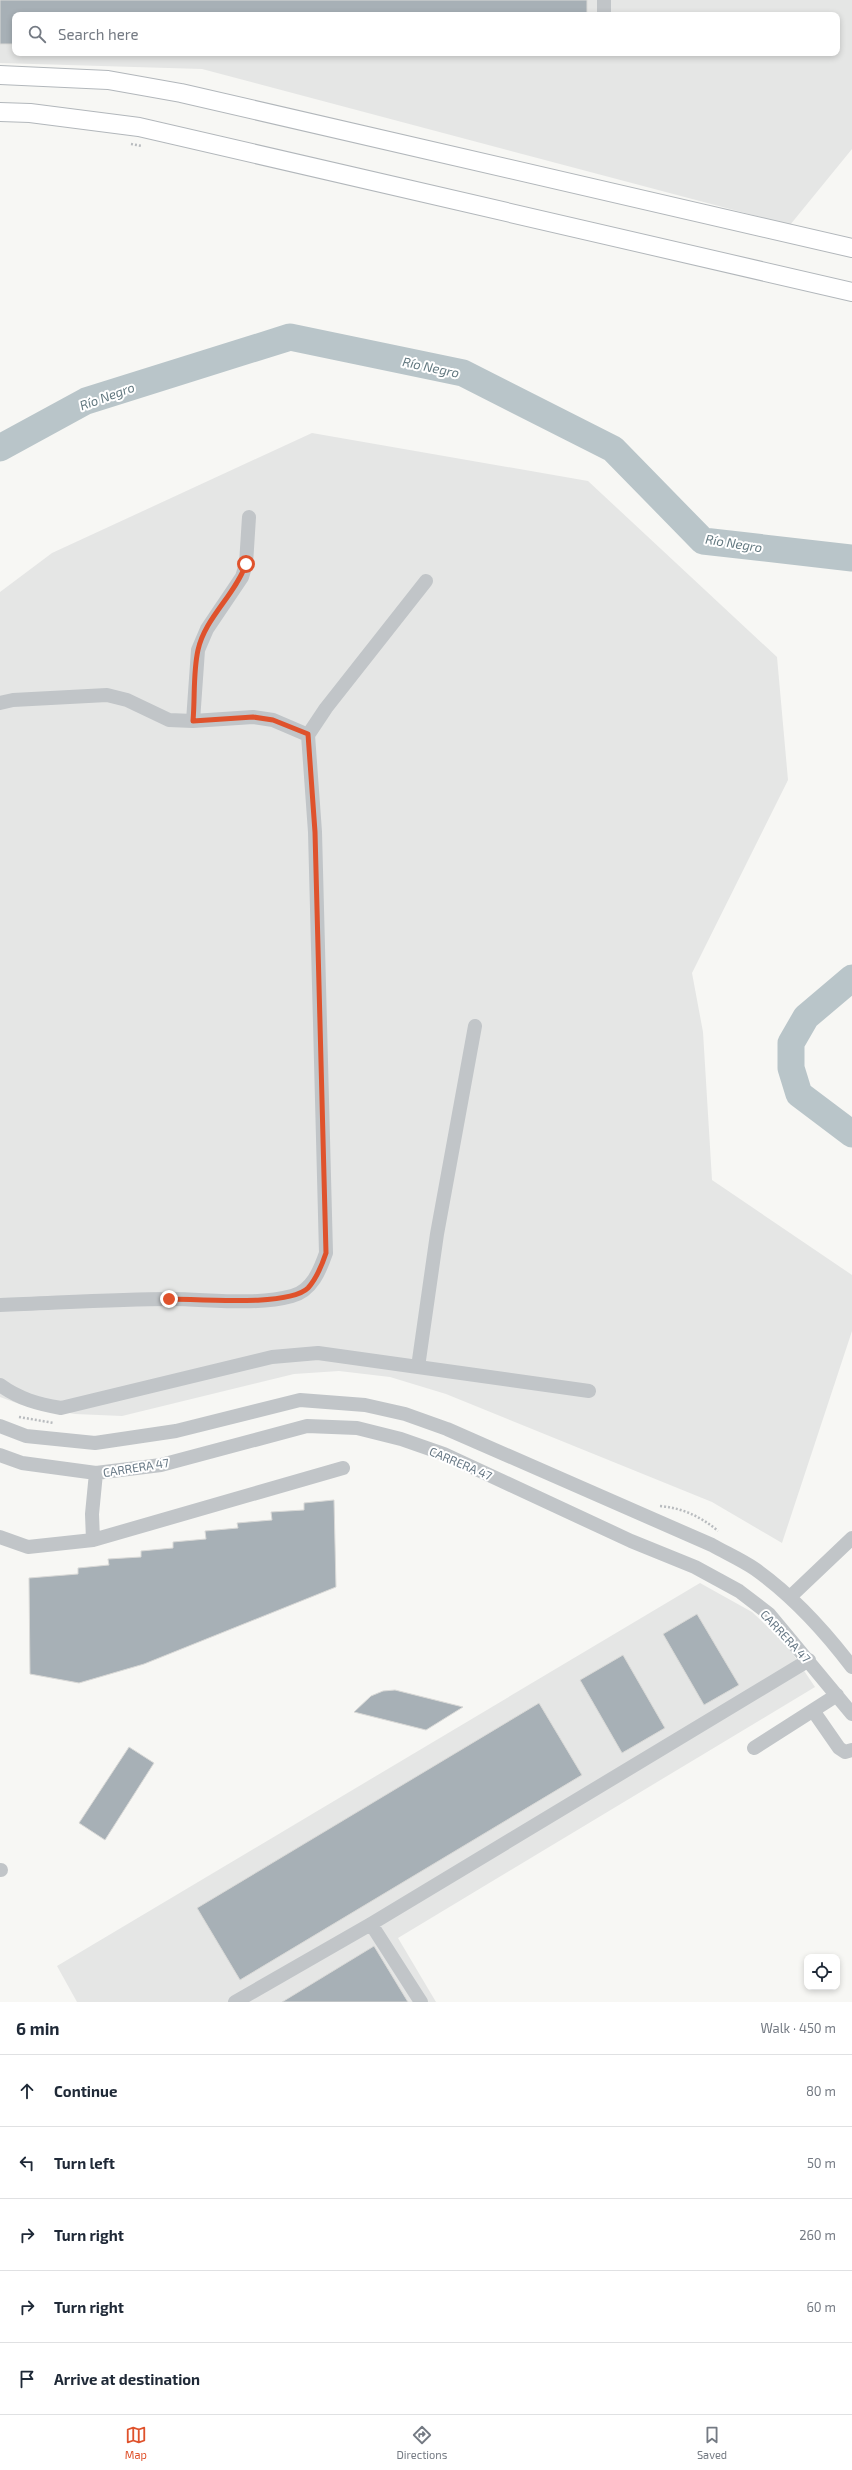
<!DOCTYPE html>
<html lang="en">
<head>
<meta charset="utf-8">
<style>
  :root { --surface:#fff; --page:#f2f2f3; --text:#1f2937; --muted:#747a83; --line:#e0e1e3; --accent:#df522c }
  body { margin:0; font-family:"Exo 2",sans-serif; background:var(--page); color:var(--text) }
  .controls { position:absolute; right:12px; bottom:12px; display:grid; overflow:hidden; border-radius:8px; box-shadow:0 2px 6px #0003 }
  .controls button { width:36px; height:36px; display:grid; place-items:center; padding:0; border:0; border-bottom:1px solid var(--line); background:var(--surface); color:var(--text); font:20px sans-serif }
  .stop { position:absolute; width:12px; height:12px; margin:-9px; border:3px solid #df522c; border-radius:50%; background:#fff }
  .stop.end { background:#df522c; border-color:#fff; box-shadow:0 1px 4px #0008 }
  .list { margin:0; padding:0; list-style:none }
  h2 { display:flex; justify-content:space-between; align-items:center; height:52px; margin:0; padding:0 16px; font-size:17px }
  h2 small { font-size:13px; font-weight:400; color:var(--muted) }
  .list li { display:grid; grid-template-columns:26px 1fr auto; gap:12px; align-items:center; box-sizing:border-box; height:72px; padding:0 16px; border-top:1px solid var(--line) }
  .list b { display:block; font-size:15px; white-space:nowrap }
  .list em { font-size:13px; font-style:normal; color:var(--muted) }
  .icon { flex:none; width:22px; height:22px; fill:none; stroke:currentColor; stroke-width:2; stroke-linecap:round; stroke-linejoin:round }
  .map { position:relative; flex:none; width:852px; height:2002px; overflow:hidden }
  .search { position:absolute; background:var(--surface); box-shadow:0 2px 6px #0003; left:12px; right:12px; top:12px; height:44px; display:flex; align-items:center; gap:10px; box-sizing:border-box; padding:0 14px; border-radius:8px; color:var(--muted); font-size:15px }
  .sheet { height:412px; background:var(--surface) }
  nav { display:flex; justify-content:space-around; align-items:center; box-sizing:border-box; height:56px; border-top:1px solid var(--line); background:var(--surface); font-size:11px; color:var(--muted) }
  nav a { display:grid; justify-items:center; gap:2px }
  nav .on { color:var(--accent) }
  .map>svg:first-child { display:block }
  .built { fill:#e5e6e5; fill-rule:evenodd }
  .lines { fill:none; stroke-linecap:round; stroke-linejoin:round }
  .river { stroke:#b9c5c9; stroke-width:27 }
  .building { fill:#a7b0b6; stroke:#d9d9d7 }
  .major-casing { stroke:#b2b7bb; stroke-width:20 }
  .path { stroke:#b9bcbf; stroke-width:2.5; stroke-dasharray:2 2; stroke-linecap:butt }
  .minor { stroke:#c1c5c8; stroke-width:14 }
  .major { stroke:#fff; stroke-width:18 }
  .route { stroke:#df522c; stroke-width:5 }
  .labels { text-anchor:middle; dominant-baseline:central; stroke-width:4; stroke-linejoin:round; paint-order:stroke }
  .street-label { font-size:12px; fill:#677885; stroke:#fff }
  .water-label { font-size:13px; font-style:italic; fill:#637980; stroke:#fff }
</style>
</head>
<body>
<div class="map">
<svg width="852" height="2002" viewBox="0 0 852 2002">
  <rect width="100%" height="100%" fill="#f7f7f4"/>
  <!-- built -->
  <path class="built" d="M0,0h852v149l-62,76 -588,-156 -202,-6zM15,15h822v38h-822z
    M312,433l276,48 189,176 11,123 -96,193 11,59 9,148 140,95v56l-70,212 -70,-41 -266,-108 -56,-17 -51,-6 -45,3 -172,42 -47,-2 -53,-9 -22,-8v-805l52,-39z
    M700,1583l52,29 34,32 29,43 -417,251 38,64h-359l-20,-36z"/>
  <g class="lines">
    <!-- river -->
    <path class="river" d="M0,448l86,-47 204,-64 173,36 150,76 90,92 149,17
      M852,978l-46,39 -15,26v25l8,26 53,40"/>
  </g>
  <!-- building -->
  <path class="building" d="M0,0h587v15h-572v29h-15z
    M334,1500l2,87 -192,77 -65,19 -49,-9 -1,-96 49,-4v-6l31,-3 -1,-6 33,-2v-6l32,-3v-6l33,-3 -1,-8 33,-3 -1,-5 35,-3 -1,-8 33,-2v-7z
    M697,1614l42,71 -35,20 -41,-71z
    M623,1655l42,73 -43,25 -42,-73z
    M395,1690l68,17 -37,23 -72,-18 17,-16 12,-5z
    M539,1703l43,72 -342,205 -43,-72z
    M129,1747l25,16 -49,77 -26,-17z
    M374,1946l34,56h-126z"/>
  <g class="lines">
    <defs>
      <path id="major" d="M0,75l108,5 73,13 671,155
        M0,112l30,1 109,14 713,165"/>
    </defs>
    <!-- major casing -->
    <use href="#major" class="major-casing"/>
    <!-- path -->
    <path class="path" d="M131,144l11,2
      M19,1417l35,6
      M660,1506c22,2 40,10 58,25"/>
    <!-- minor -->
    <path class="minor" d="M604,15v-15
      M0,703l13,-3 94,-5 20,5 42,20 24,1 60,-4 20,3 35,15 18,-27 100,-127
      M193,721l5,-71 9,-21 35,-52 4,-13 3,-47
      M0,1305c57,-2 114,-6 171,-6 37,0 85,7 121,-3 20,-5 28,-26 34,-43l-11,-421 -7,-97
      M418,1367l19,-133 38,-208
      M0,1385c19,14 38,19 61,23l211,-51 46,-4 271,38
      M0,1426l26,10 69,7 81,-12 124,-31 65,5 40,9 42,15 265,116c14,8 30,15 43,24 38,27 69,61 97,98
      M0,1455l22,8 74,10 65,-8 146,-39 50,2 44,11 43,15 187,87 64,26 44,24 30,23 83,100
      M0,1537l28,10 65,-7 250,-72
      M93,1540l-1,-26 4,-41
      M790,1597l62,-59
      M814,1712l25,36 6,4 7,-2
      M754,1748l83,-53
      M0,1870h1
      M371,1924l50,78
      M235,2002l136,-78 438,-264"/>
    <!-- major -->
    <use href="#major" class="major"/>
  </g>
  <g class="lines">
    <!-- route -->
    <path class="route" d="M169,1299c28,0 120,8 139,-11 9,-10 14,-23 18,-35l-11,-421 -7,-98 -35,-14 -20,-3 -60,4c2,-23 0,-49 5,-71 7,-32 37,-55 48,-86"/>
  </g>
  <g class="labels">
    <!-- street labels -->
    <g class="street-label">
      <text transform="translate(461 1463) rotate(23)">CARRERA 47</text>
      <text transform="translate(136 1467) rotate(-9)">CARRERA 47</text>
      <text transform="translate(786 1636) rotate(47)">CARRERA 47</text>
    </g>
    <!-- water labels -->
    <g class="water-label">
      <text transform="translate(431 367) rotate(12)">Río Negro</text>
      <text transform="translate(107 396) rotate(-20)">Río Negro</text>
      <text transform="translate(734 543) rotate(9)">Río Negro</text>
    </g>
  </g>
</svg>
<div class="controls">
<button><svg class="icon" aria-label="locate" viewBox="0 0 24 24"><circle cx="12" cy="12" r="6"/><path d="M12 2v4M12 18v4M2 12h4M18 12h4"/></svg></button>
</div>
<div class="stop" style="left:246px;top:564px"></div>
<div class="stop end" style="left:169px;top:1299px"></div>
<div class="search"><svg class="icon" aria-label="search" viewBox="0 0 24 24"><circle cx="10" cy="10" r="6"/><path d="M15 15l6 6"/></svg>Search here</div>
</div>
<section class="sheet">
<h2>6 min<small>Walk · 450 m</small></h2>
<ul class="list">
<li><svg class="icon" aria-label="ahead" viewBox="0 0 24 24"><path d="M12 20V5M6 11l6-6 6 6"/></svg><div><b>Continue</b></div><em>80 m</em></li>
<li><svg class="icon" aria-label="left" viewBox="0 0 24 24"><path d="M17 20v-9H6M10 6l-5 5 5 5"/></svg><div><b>Turn left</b></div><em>50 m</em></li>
<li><svg class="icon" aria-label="right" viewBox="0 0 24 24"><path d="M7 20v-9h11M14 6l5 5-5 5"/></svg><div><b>Turn right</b></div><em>260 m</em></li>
<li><svg class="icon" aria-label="right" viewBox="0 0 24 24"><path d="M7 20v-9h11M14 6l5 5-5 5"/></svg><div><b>Turn right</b></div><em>60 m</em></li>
<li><svg class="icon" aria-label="arrive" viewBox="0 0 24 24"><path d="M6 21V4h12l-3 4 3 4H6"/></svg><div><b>Arrive at destination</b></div></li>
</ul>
</section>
<nav>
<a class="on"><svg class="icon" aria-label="map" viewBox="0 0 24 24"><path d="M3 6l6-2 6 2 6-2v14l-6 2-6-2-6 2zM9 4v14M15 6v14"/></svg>Map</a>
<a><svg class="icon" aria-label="directions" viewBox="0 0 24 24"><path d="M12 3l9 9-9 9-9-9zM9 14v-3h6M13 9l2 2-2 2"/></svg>Directions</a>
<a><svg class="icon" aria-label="saved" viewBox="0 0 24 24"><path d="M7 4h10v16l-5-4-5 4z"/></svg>Saved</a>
</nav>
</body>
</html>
